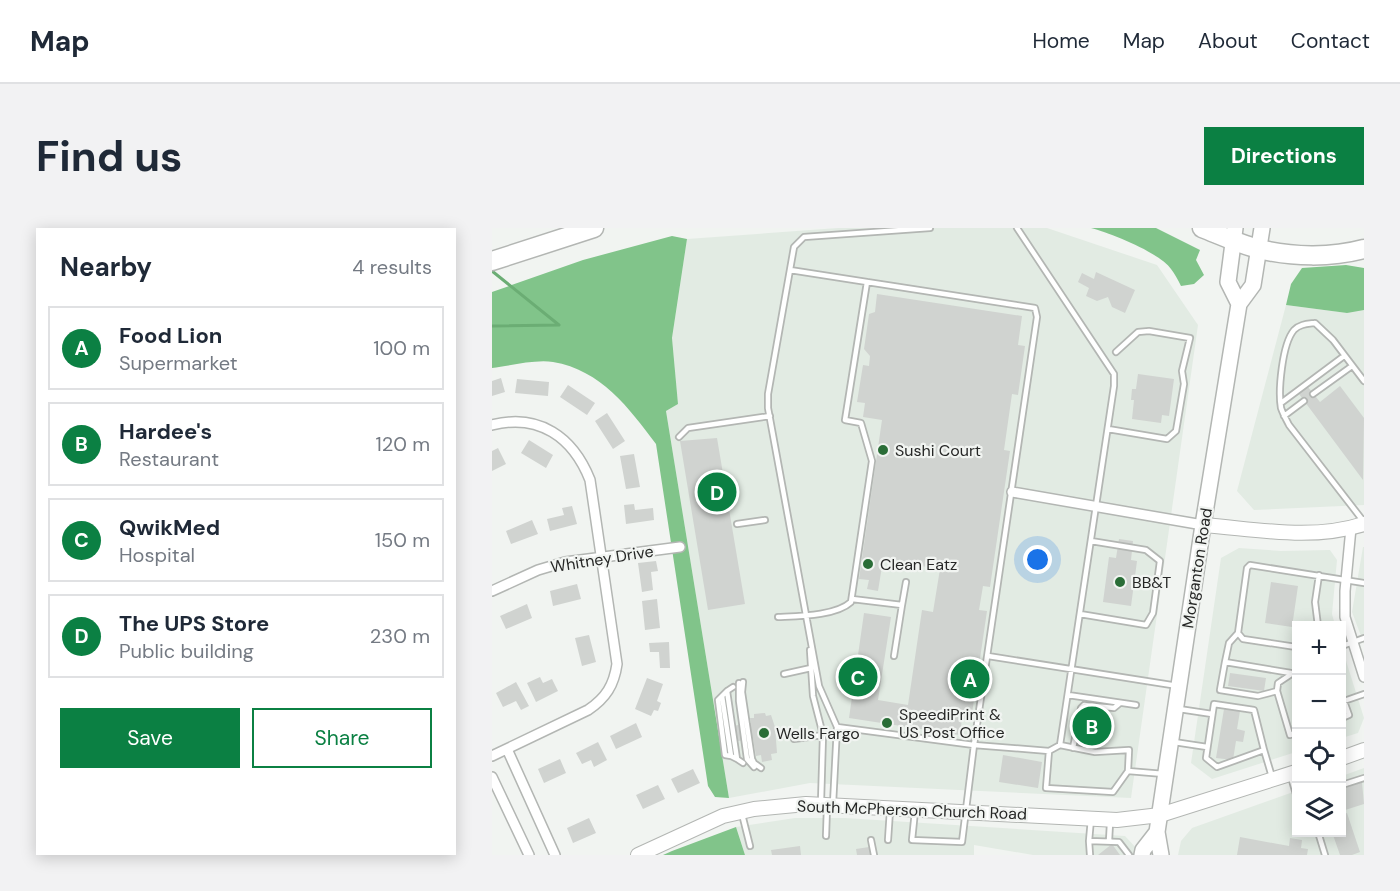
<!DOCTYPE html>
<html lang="en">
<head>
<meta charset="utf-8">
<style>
  :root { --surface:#fff; --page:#f2f2f3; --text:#1f2937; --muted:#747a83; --line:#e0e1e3; --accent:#0b8043 }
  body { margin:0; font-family:"DM Sans",sans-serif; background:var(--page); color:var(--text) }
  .controls { position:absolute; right:18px; bottom:18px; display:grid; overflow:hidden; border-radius:0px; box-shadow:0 3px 15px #0003 }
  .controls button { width:54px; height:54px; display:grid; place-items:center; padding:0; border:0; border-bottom:2px solid var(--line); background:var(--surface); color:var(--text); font:30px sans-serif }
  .you { position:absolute; left:546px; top:332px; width:21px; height:21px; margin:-15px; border:4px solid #fff; border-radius:50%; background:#1a73e8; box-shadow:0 0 0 9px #1a73e833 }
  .badge { display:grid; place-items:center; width:39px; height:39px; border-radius:50%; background:var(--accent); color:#fff; font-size:20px; font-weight:700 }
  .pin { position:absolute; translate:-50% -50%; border:3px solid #fff; box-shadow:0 2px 6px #0006 }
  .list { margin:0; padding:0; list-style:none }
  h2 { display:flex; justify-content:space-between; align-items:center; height:78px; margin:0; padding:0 24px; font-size:26px }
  h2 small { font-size:20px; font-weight:400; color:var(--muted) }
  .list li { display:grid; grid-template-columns:39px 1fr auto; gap:18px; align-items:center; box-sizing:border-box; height:84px; margin:0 12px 12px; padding:0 12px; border:2px solid var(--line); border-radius:0px }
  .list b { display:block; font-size:22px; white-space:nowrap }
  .list p { margin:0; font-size:20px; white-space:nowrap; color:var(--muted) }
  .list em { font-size:20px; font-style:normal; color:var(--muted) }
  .actions { display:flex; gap:12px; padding:18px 24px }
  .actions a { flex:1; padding:14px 0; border:2px solid var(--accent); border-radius:0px; text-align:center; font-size:21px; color:var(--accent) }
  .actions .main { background:var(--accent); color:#fff }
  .icon { flex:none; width:33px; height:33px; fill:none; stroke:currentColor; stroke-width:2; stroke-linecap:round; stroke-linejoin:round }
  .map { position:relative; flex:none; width:872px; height:627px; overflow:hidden; border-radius:0px }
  header { display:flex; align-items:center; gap:36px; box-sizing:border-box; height:84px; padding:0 30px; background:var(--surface); border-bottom:2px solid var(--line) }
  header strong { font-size:28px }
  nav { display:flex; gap:33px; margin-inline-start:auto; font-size:21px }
  .intro { display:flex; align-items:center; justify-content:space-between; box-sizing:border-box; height:144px; padding:0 36px }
  h1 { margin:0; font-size:42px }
  .button { padding:15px 27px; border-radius:0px; background:var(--accent); color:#fff; font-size:21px; font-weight:700 }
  main { display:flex; gap:36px; padding:0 36px }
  aside { flex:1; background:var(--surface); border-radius:0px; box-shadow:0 3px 15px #0003 }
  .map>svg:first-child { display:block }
  .built { fill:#e2ebe3 }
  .forest { fill:#81c48a }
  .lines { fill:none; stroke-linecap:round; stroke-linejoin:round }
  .stream { stroke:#6bad74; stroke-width:3 }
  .building { fill:#d0d3d0 }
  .lane-casing { stroke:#b3b6b3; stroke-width:8 }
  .street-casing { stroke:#b3b6b3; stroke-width:12 }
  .secondary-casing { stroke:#b3b6b3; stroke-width:16 }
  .primary-casing { stroke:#b3b6b3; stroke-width:18 }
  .highway-casing { stroke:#b3b6b3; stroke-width:21 }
  .lane { stroke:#fff; stroke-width:4.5 }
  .street { stroke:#fff; stroke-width:9 }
  .secondary { stroke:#fff; stroke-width:14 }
  .primary { stroke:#fff; stroke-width:15 }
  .highway { stroke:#fff; stroke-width:18 }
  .poi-dot { fill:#2a6d37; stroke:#f1f4f1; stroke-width:2 }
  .labels { text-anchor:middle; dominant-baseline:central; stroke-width:4.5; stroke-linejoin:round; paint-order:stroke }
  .poi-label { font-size:16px; fill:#262726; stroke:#f1f4f1; text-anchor:start }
  .street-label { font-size:16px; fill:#262726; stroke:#f1f4f1 }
</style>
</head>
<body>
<header>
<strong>Map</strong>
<nav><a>Home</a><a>Map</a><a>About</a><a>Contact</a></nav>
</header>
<div class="intro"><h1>Find us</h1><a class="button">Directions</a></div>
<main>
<aside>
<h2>Nearby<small>4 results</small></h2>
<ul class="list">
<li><span class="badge">A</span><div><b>Food Lion</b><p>Supermarket</p></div><em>100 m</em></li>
<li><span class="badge">B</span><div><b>Hardee's</b><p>Restaurant</p></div><em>120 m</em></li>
<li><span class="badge">C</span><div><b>QwikMed</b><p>Hospital</p></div><em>150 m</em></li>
<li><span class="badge">D</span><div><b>The UPS Store</b><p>Public building</p></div><em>230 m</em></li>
</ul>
<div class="actions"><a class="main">Save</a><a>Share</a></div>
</aside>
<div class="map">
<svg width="872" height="627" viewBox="0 0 872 627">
  <rect width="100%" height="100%" fill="#f1f4f1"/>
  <!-- built -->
  <path class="built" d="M346,0h209l110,37 41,60 -67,473 -321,-15 -81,15 -63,-387 12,-7 -6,-66 15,-99z
    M872,75v202l-110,5 -17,-19 49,-186 61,8z
    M871,319h1v97l-12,-32z
    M747,320l42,3 49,-1 7,10 -5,54 3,11 -39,1v126l-84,27 -21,-16 30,-205z
    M850,420l22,70 -6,15 -16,5z
    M872,540v87h-186l3,-14 11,-13 104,-37v41h46v-56z
    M303,590h50l280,18 13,14 -1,5h-104l-59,-10v10h-229l-9,-28z"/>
  <!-- forest -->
  <path class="forest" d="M599,0h65l44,22 -4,10 8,15 -10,9 -13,2c-3,-6 -6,-12 -10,-17 -11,-16 -60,-36 -80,-41z
    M180,8l15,3 -15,99 6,66 -12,7 63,387 -14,-1 -7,-11 -52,-342c-27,-36 -55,-74 -103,-82 -17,-3 -44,4 -61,6v-76l91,-32z
    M854,37l18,3v42l-17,3 -61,-8 5,-21 11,-16z
    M244,599l9,28h-82l9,-4z"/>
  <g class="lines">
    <!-- stream -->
    <path class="stream" d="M0,43l67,54 -67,1"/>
  </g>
  <!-- building -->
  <path class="building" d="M604,44l39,18 -10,23 -13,-6 -4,-10 -11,4 -11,-5 3,-8 -11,-6 4,-9 12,6z
    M385,66l145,22 -4,29 7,1 -7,49 -6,-1 -8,56 6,1 -20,136 -7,-1 -4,24 8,1 -16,109 -9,-2 -2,17 -111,-17 15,-105 27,4 -13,83 30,5 14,-95 11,2 7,-43 -57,-9 -5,31 -11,-2 2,-9 -10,-1 23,-159 -19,-3 2,-14 -8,-1 6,-37 6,1 1,-10 -6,-7 5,-35 6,-2z
    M646,146l36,5 -5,37 -7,-1 -1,8 -29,-4 2,-19h-3l1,-11h4z
    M9,150l4,14 -13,4v-15z
    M25,151l32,3 -1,14 -33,-3z
    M76,157l27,18 -8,12 -27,-18z
    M848,158l24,32 -1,62 -64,-86 9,-7 12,15z
    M115,185l18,28 -12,8 -18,-28z
    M225,210l28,166 -37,6 -28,-169z
    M37,212l24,15 -7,13 -25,-15z
    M6,220l8,16 -14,7v-20z
    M142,226l6,33 -14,2 -6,-33z
    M142,276l1,6 18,-2 1,12 -28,4 -2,-19z
    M80,278l5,18 -27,7 -3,-12 17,-4 -2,-7z
    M40,292l6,14 -27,10 -5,-13z
    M627,311l14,2 -2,19 6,1 -6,45 -28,-4 6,-45 7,1z
    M164,333l2,10 -7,1 2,18 -11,2 -4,-29z
    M779,354l27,4 -6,41 -27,-4z
    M85,356l4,15 -28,7 -3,-15z
    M165,371l3,29 -15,2 -3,-29z
    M35,376l5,14 -26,11 -6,-13z
    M97,407l7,27 -14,4 -7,-28z
    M177,414l1,26h-10l-1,-16h-9l-1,-9z
    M738,445l36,5 -2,13 -36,-5z
    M48,449l3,6 9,-4 6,12 -22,11 -9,-19z
    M155,450l16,6 -6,17 4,2 -3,8 -4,-1 -3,6 -16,-7z
    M24,454l13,24 -8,4 -5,-9 -13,6 -7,-14z
    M732,481l16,2 -3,18 8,2 -2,11 -7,-1 -3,19 -17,-2z
    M273,485l1,3 5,-1 4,12 2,26 -6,1 1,6 -10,2 -1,-7 -5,1 -3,-17 -31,4 -2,-15 31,-5 -1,-5h4v-4z
    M589,487l24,4 -2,24 -12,-2 -1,3 -13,-2z
    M144,495l6,14 -26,12 -6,-13z
    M106,514l9,18 -13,7 -3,-7 -9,4 -6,-11z
    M511,527l39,7 -4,26 -39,-6z
    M68,531l6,14 -22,10 -6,-14z
    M201,541l7,14 -22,10 -7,-14z
    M870,554l2,22 -22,7v-22z
    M166,557l7,14 -22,10 -7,-14z
    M855,585l13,39 -8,3h-12l-8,-23h10v-17z
    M97,590l7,15 -23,10 -6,-15z
    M748,609l49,9 1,-8 12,2 -1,8 7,1 -1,6h-70z
    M620,616l8,11h-22z
    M308,618l1,9h-29l-1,-5z
    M377,619l2,8h-14l-1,-6z"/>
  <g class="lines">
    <defs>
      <path id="lane" d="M298,42l77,12
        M872,153l-31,-41 -18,-17c-8,1 -15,1 -21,7 -12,14 -16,61 -13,78 2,6 5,11 8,17l75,97
        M821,166l39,-28
        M789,175l63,-47
        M792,188l20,-15
        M616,201l59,10 9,-8 8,-47 -2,-13 8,-33 -41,-7 -11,1 -22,20
        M187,209l9,-9 82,-12
        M245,296l28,-4
        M360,371l50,6 -8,51
        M410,377l4,-23
        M588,386l66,11 7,-12 7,-52 -14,-11 -55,-9
        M286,389c20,-1 58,-1 73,-15l21,-141 -11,-38 -16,-3 22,-138 168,26 2,9 -63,428 -12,97 -50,-2 3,-29
        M826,398l-3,-24 4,-27
        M850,418l22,-8
        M804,419l-53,-8 -5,-6 9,-65 3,-3 114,18
        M318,422l3,46 10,39 -2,67
        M496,428l190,30
        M733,434l4,-19 9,-10
        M804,443l-18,12 -1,8 13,44 6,-2
        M292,446l27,-6
        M251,454l-1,10 10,67 2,4 7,5
        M804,454v10
        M247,455v18l8,58 7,8
        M241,459l-6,4 10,68 6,4
        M235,463l-5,5 9,60 6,3
        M785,463l-19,5 -38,-6 5,-28 66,11
        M576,467l68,10
        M230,468l-4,4 7,55 6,1
        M722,476l40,6 10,40 -47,17 -11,-9z
        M687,481l33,5
        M850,490l7,-3 -5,-14 20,-7
        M345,499l137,18 75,6 11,-6 54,-359v-12l-97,-146
        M302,511l29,-4
        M682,514l33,5
        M581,520l8,-40 3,-3 30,3 6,-5
        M772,522l8,27
        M557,523l-3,37 67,4 15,-21 1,-21 -34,2 -35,-7
        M636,543l36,3
        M799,549l5,17
        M850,557l22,-7
        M341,576l4,-77 -18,-41 -51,-278v-14l26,-147 10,-10 126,-9
        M250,586l8,32
        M826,604l7,23
        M334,608l1,-29
        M379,612l3,15
        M396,612l2,-30
        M597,613l2,-22
        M617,613l1,-18
        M598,627l-1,-14 30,1 10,13"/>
      <path id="street" d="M0,197c47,-12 81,12 98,55l27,184c-3,21 -11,34 -29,46l-96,46
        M520,264l191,33
        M859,300l-6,63v26l19,60
        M0,363l46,-21 27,-8 115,-15
        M15,521l48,106
        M0,549l37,78"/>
      <path id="secondary" d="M711,297c54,4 108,16 161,-1
        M850,530l22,-8
        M146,627l85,-39 31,-7 52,-5 311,16 43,-5 136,-43"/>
      <path id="primary" d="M743,0l-7,54 11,22
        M650,627l1,-5 14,-18
        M669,627l-4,-23 46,-307 36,-221 14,-19 9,-57"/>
      <path id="highway" d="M710,0c18,7 37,16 57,21 33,8 72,9 105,0
        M0,33l102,-33"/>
    </defs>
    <!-- lane casing -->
    <use href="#lane" class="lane-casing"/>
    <!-- street casing -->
    <use href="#street" class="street-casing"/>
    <!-- secondary casing -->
    <use href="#secondary" class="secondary-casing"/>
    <!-- primary casing -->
    <use href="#primary" class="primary-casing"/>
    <!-- highway casing -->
    <use href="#highway" class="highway-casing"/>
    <!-- lane -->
    <use href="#lane" class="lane"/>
    <!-- street -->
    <use href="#street" class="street"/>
    <!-- secondary -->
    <use href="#secondary" class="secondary"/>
    <!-- primary -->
    <use href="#primary" class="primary"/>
    <!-- highway -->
    <use href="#highway" class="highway"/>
  </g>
  <!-- markers -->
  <g class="poi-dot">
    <circle cx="391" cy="222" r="6"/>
    <circle cx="376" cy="336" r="6"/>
    <circle cx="628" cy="354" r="6"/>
    <circle cx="395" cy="495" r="6"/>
    <circle cx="272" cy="505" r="6"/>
  </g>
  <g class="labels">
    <!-- poi labels -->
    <g class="poi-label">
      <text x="403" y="222">Sushi Court</text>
      <text x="388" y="336">Clean Eatz</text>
      <text x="640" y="354">BB&amp;T</text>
      <text x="407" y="486">SpeediPrint &amp;<tspan x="407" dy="18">US Post Office</tspan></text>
      <text x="284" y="505">Wells Fargo</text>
    </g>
    <!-- street labels -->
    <g class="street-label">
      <text transform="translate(110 331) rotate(-9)">Whitney Drive</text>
      <text transform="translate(705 340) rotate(-81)">Morganton Road</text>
      <text transform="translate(420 582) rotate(2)">South McPherson Church Road</text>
    </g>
  </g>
</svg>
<div class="controls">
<button>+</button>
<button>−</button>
<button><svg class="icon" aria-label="locate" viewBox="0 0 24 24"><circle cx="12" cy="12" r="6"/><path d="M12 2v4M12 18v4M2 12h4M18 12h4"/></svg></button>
<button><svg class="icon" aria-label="layers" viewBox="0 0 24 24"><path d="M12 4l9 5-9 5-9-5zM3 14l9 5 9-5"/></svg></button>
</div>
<div class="you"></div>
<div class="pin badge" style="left:478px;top:451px">A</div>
<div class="pin badge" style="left:600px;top:498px">B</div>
<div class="pin badge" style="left:366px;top:449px">C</div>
<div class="pin badge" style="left:225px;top:264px">D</div>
</div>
</main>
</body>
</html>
